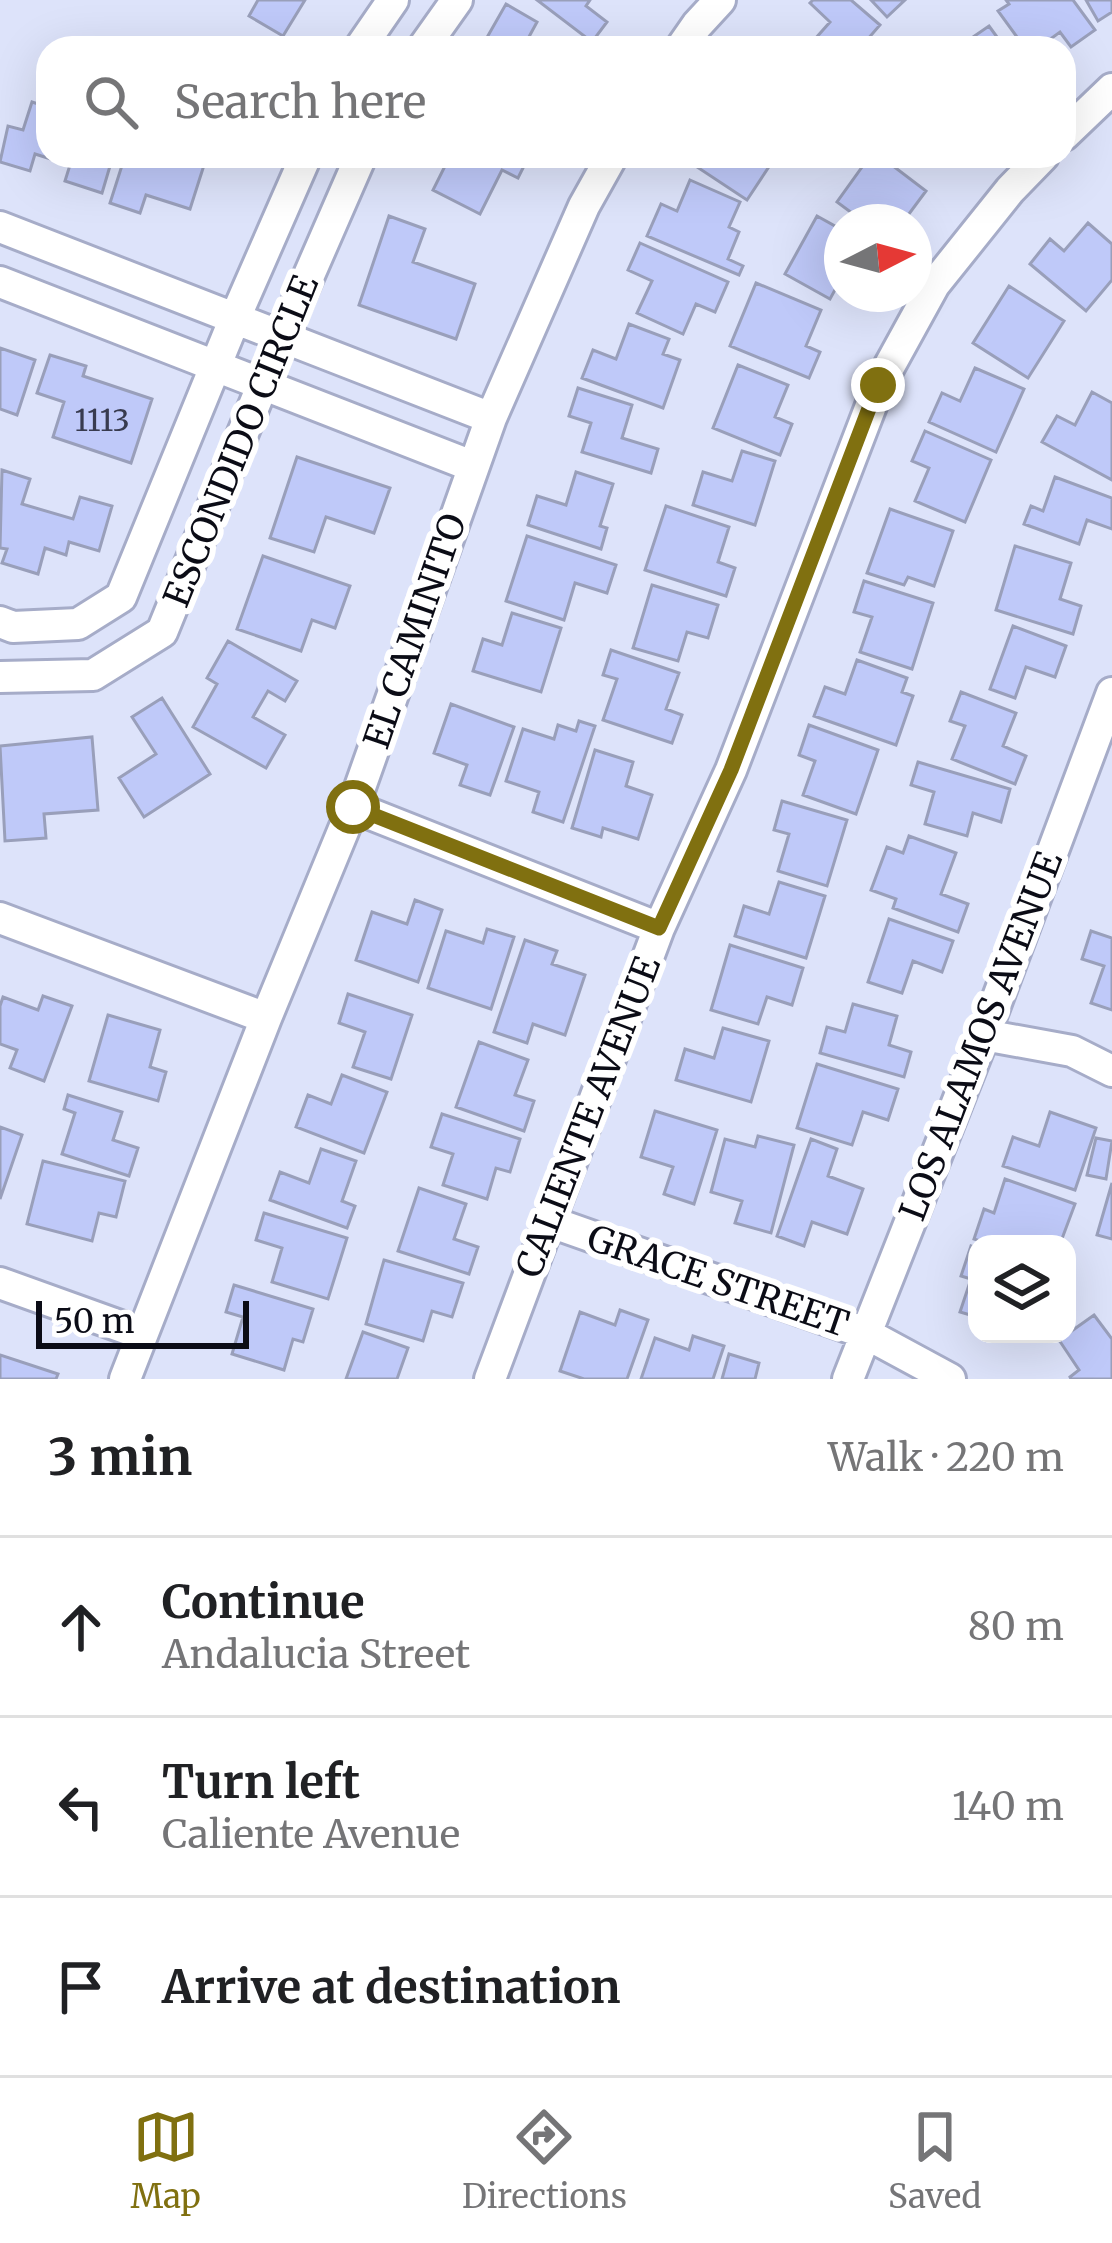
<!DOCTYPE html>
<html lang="en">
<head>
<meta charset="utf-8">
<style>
  :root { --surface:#fff; --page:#f2f2f2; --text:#202124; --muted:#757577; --line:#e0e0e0; --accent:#807010 }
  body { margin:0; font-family:Merriweather,serif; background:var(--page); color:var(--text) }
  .controls { position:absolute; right:36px; bottom:36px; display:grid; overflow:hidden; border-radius:24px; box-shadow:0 12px 48px #0002 }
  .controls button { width:108px; height:108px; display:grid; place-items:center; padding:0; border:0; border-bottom:3px solid var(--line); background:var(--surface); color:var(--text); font:60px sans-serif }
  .compass { position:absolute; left:824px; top:204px; width:108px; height:108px; border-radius:50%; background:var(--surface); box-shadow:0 12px 48px #0002; rotate:84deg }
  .scale { position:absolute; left:36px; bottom:30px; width:213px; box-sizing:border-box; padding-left:12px; border:6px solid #0b0c16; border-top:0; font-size:33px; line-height:42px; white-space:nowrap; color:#0b0c16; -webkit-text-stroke:9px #fff; paint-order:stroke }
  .stop { position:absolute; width:36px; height:36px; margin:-27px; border:9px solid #807010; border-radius:50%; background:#fff }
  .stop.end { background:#807010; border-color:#fff; box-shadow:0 3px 12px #0008 }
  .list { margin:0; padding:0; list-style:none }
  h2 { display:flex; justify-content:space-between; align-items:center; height:156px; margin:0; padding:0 48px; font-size:51px }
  h2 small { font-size:39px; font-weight:400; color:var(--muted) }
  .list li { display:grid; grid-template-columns:78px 1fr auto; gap:36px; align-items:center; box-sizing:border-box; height:180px; padding:0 48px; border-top:3px solid var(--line) }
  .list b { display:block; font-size:45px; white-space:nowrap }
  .list p { margin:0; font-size:39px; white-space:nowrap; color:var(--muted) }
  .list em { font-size:39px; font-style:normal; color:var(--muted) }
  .icon { flex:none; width:66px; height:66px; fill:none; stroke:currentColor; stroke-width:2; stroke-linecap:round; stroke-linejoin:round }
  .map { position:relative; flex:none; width:1112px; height:1379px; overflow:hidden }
  .search { position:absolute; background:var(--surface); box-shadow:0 12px 48px #0002; left:36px; right:36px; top:36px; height:132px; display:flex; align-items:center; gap:30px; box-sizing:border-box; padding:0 42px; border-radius:36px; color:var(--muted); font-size:45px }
  .sheet { height:696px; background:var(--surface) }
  nav { display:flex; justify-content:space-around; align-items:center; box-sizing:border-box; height:168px; border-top:3px solid var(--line); background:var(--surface); font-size:33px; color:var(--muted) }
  nav a { display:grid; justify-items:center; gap:6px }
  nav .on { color:var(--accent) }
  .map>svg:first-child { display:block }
  .building { fill:#bfc9f9; stroke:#999fba; stroke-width:3 }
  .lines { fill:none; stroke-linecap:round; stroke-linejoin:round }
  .minor-casing { stroke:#a6acc8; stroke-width:36 }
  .minor { stroke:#fff; stroke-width:30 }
  .route { stroke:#807010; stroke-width:15 }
  .labels { text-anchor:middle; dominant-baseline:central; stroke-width:12; stroke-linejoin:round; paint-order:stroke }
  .number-label { font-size:30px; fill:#383b4f }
  .street-label { font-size:36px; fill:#0b0c16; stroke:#fff }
</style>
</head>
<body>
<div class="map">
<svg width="1112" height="1379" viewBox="0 0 1112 1379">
  <rect width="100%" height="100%" fill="#dde3fa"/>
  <!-- building -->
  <path class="building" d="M258,0h47l-22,36 -34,-20z
    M537,0h53l-4,6 21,16 -15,20z
    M813,0h38l29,25 -20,23h-53l23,-26 -20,-19z
    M871,0h34l-18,17z
    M1006,0h67l22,30 -24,17 -11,-15 -22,16h-13l-27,-37 11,-7z
    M1086,0h26v12l-14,9z
    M506,4l31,18 -13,24 3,2h-46z
    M989,26l16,22h-48z
    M32,102l16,5v49h65l-11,37 -37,-12 5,-16 -35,-11 -5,17 -30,-9 8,-36 15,4z
    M125,156h60l20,6 -15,47 -44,-14 -6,18 -30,-10z
    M450,156h79l-11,22 -16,-8 -22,44 -47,-24z
    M701,156h75l-29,44 -53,-35z
    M870,156h10l46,35 -23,31h-39l-27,-20z
    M690,180l50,22 -11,25 10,5 -11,27 15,7 -4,9 -92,-39 14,-32 16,7z
    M389,216l36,13 -12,33 62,22 -19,55 -97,-34z
    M817,216l25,14v47l-12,22 -45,-25z
    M1088,223l24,21v36l-26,31 -56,-47 20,-25 14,12z
    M640,243l88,39 -13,30 -19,-8 -13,30 -46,-21 15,-32 -24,-11z
    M756,283l65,27 -15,36 14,6 -11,26 -79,-32z
    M1009,286l55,35 -36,57 -55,-35z
    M629,324l40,15 -6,15 17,6 -17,48 -81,-30 11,-28 23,9z
    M0,348l35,12 -18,55 -17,-6z
    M50,355l36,11 -3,10 69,23 -21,64 -78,-26 11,-35 -27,-9z
    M738,365l50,20 -13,32 17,7 -12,31 -67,-27z
    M975,368l49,21 -28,63 -67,-30 13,-29 18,8z
    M578,388l54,17 -10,33 36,11 -7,24 -69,-21 9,-29 -22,-7z
    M1092,392l20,11v77l-70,-38 15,-26 18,9z
    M925,431l66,29 -26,62 -50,-21 14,-33 -17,-7z
    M742,451l33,10 -20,64 -62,-20 10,-33 29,9z
    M297,457l93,31 -16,45 -48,-16 -12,35 -44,-14z
    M2,470l28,9 -8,25 51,15 7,-22 32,9 -13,45 -30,-9 -3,13 -21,-7 -7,26 -36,-11 5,-14 -7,-1z
    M576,472l37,12 -13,42 7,2 -6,21 -73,-24 9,-29 29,9z
    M1055,477l57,21v31l-25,-9 -8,24 -55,-20 7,-18 12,5z
    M666,506l63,21 -11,35 17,6 -9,28 -81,-26z
    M890,509l63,22 -19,55 -26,-9 -4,8 -37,-12z
    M527,536l89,29 -9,28 -32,-10 -11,37 -58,-19z
    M1015,546l56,17 -11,36 21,7 -8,28 -77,-24z
    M263,556l87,30 -15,42 -23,-8 -11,31 -64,-22z
    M864,581l69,22 -21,66 -52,-17 12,-35 -18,-5z
    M652,585l66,20 -10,33 -21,-6 -9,29 -45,-13z
    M512,613l49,15 -20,64 -68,-21 10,-32 19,6z
    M1013,626l53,20 -11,31 -29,-10 -11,31 -25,-9z
    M228,641l69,40 -12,20 -17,-10 -15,26 32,18 -19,33 -73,-41 24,-43 -10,-6z
    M611,650l68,23 -13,36 16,6 -10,28 -69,-23 14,-41 -14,-4z
    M857,660l50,18 -5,14 11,4 -17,49 -82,-29 11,-29 20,7z
    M961,692l55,21 -13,33 23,10 -11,28 -63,-25 13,-33 -15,-5z
    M162,698l48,76 -66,43 -25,-39 37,-24 -24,-37z
    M451,704l63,23 -24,68 -30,-10 7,-20 -33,-12z
    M579,721l16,5 -32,96 -30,-10 6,-20 -33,-11 17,-52 31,10 4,-14 18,6z
    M809,725l69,25 -22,64 -53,-19 12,-34 -16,-6z
    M92,737l6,73 -54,4 2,24 -41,3 -5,-95z
    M595,750l38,12 -7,24 26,9 -14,44 -35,-11 -2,9 -29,-9z
    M918,762l92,27 -9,33 -28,-9 -6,23 -42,-12 9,-32 -23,-7z
    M782,801l65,19 -20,66 -49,-15 11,-37 -15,-4z
    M909,836l47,17 -15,41 27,10 -10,28 -65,-24 3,-9 -25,-9 16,-43 16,6z
    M779,882l46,14 -19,62 -71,-22 9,-30 25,8z
    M415,900l27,10 -24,72 -62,-22 16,-48 35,12z
    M889,919l64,22 -11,31 -29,-11 -11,32 -34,-11z
    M487,929l27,8 -23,72 -63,-21 18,-57 37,12z
    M1091,931l21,7v72l-21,-7 13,-37 -22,-7z
    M525,940l32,11 -5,13 33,11 -20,60 -32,-11 -6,19 -33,-11z
    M730,945l73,23 -11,37 -25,-8 -9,27 -47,-14z
    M348,994l64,21 -21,64 -38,-12 12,-35 -26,-9z
    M43,996l29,10 -28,75 -34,-13 7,-18 -17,-6v-38l3,-9 35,13z
    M853,1004l44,12 -8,29 22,7 -7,25 -84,-24 7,-26 18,5z
    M108,1015l52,15 -10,37 16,5 -8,29 -69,-20z
    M723,1028l46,13 -18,61 -75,-22 9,-31 29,9z
    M479,1042l49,18 -13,35 19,6 -10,30 -68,-24z
    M817,1064l81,25 -10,31 -25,-8 -11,33 -55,-17z
    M342,1075l45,17 -23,61 -68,-26 12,-32 23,9z
    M68,1095l54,17 -9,28 25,8 -9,28 -67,-22 13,-41 -11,-4z
    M655,1111l62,19 -23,74 -30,-10 9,-27 -32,-10z
    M1050,1112l46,16 -21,62 -72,-24 10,-29 26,9z
    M442,1114l78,25 -10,33 -14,-4 -9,31 -44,-14 10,-31 -22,-7z
    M0,1127l22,8 -22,64z
    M758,1136l36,9 -23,88 -36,-10 7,-22 -31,-9 14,-53 30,8z
    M1096,1138l16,3 -6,38 -19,-4z
    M811,1139l26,10 -9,27 35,13 -16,45 -35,-12 -8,24 -27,-10z
    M321,1149l35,12 -14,40 13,5 -8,22 -77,-28 10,-28 29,11z
    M43,1161l82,20 -9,36 -17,-4 -7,28 -65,-17z
    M1005,1179l70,25 -15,40h-71l-15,-5 10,-30 10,4z
    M1112,1183v56l-15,-4z
    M419,1188l47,16 -12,35 24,8 -9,27 -71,-23z
    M264,1213l83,25 -19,61 -56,-17 10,-34 -26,-8z
    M971,1246l6,2v69l-17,-5 11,-33 -10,-3z
    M384,1260l79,23 -11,34 -20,-6 -9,30 -57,-17z
    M234,1285l79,24 -10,33 -10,-3 -9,31 -52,-16 11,-37 -17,-5z
    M620,1310l28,10 -21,59h-43l-24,-8 20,-59 35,13z
    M1094,1315l18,24v40h-41l-1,-2 9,-7 -20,-30z
    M363,1332l45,16 -11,31h-51z
    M693,1336l31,10 -11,33h-72l14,-41 34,12z
    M729,1354l30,9 -4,16h-33z
    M0,1355l58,19 -2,5h-56z"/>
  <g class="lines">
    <defs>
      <path id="minor" d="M360,48l33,-48
        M423,48l34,-48
        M681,48l16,-23 23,-25
        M1064,135l48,-46
        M0,227l491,191
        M0,282l472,184
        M0,622l13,5 65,-3 43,-27 114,-279 71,-162
        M0,677l93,-2 69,-43 120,-295 79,-181
        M353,807l306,121
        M0,918l266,100
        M984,1035l88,16 40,20
        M548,1221l317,112 85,46
        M0,1283l142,51
        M125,1379l141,-361 87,-211 138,-389 93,-212 28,-50
        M490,1379l169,-451 72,-158 148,-385 55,-100 76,-95 33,-34
        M848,1379l136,-344 128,-342"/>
    </defs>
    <!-- minor casing -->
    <use href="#minor" class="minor-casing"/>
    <!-- minor -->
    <use href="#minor" class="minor"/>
  </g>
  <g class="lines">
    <!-- route -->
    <path class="route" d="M353,807l306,121 72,-158 147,-385"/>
  </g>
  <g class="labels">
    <!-- number labels -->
    <g class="number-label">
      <text x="102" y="420">1113</text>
    </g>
    <!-- street labels -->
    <g class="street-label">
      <text transform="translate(241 441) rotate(-68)">ESCONDIDO CIRCLE</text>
      <text transform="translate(415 631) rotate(-71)">EL CAMINITO</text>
      <text transform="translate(981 1036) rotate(-69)">LOS ALAMOS AVENUE</text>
      <text transform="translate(588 1117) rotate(-69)">CALIENTE AVENUE</text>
      <text transform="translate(718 1281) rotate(19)">GRACE STREET</text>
    </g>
  </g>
</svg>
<div class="controls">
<button><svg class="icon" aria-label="layers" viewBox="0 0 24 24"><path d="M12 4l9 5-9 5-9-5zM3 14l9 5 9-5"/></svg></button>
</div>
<svg class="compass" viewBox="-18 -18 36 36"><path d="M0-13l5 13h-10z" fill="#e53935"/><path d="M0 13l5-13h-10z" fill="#757577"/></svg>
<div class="scale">50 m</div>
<div class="stop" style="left:353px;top:807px"></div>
<div class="stop end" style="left:878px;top:385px"></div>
<div class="search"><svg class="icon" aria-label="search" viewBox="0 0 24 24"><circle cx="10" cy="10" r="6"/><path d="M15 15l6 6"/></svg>Search here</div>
</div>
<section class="sheet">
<h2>3 min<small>Walk · 220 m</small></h2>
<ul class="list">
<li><svg class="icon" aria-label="ahead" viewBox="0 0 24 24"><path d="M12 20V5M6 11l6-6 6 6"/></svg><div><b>Continue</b><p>Andalucia Street</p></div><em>80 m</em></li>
<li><svg class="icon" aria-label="left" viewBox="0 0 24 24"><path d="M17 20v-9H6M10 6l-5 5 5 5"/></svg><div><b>Turn left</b><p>Caliente Avenue</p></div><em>140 m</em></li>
<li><svg class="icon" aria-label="arrive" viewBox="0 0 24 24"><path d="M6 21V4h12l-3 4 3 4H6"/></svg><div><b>Arrive at destination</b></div></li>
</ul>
</section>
<nav>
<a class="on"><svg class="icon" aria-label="map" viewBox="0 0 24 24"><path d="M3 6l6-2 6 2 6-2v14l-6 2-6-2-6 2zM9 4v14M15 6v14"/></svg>Map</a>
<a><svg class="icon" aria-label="directions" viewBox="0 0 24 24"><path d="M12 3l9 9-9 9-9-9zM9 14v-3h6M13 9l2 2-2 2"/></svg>Directions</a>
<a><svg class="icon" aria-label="saved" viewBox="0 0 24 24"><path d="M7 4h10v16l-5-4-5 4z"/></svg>Saved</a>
</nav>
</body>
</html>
